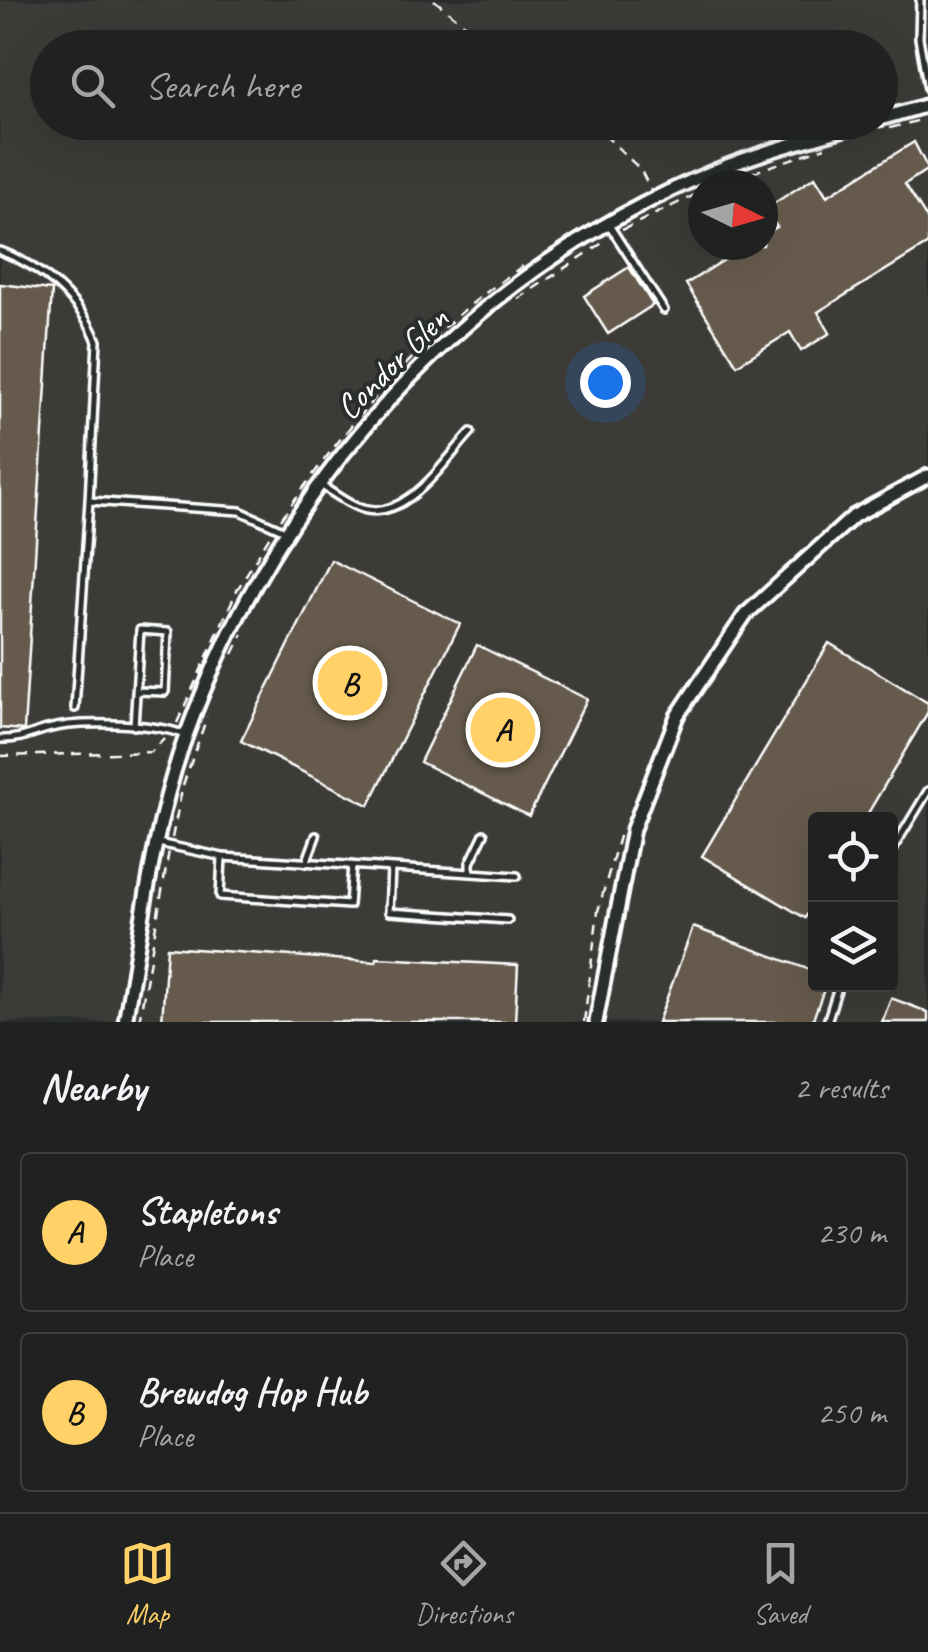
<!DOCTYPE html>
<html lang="en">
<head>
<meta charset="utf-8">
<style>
  :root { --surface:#202222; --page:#2d2f2f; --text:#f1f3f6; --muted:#a2a4a5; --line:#3d3f40; --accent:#ffd166 }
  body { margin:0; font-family:Caveat,sans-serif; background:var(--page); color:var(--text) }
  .controls { position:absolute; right:30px; bottom:30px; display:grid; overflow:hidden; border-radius:10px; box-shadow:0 10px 40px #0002 }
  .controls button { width:90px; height:90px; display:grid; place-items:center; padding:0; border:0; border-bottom:2px solid var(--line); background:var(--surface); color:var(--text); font:50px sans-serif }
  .compass { position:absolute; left:688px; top:170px; width:90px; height:90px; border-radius:50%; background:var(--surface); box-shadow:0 10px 40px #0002; rotate:95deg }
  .you { position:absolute; left:605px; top:382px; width:35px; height:35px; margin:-25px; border:8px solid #fff; border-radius:50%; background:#1a73e8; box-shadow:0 0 0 15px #1a73e833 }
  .badge { display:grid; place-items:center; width:65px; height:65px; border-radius:50%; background:var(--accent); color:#111; font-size:32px; font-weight:700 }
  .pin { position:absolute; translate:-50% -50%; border:5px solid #fff; box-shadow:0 2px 10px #0006 }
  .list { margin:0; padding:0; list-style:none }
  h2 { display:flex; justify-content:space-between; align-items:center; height:130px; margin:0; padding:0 40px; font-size:42px }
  h2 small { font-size:32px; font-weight:400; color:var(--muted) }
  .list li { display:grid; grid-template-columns:65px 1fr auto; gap:30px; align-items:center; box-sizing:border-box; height:160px; margin:0 20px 20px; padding:0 20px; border:2px solid var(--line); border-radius:10px }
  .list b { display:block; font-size:38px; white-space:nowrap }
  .list p { margin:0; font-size:32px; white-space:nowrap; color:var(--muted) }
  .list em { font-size:32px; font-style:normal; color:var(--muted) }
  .icon { flex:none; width:55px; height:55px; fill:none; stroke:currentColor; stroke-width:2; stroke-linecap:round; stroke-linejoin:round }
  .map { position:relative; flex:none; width:928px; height:1022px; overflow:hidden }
  .search { position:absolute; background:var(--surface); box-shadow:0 10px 40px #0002; left:30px; right:30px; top:30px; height:110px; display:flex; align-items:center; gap:25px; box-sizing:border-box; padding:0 35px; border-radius:55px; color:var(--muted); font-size:38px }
  .sheet { height:490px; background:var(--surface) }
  nav { display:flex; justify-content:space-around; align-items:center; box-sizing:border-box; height:140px; border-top:2px solid var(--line); background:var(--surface); font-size:28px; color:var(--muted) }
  nav a { display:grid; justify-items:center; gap:5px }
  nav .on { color:var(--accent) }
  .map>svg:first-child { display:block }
  .built { fill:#3c3a37; fill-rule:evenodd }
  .building { fill:#655a4c; stroke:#fff; stroke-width:2.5 }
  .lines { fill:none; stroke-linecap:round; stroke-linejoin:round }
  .lane-casing { stroke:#fff; stroke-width:12 }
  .street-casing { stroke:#fff; stroke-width:19 }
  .path { stroke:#fff; stroke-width:2.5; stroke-dasharray:10 8; stroke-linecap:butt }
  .lane { stroke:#2a2d2e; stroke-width:5 }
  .street { stroke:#2a2d2e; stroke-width:11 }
  .labels { text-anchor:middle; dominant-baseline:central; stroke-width:8; stroke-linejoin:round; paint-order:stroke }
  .street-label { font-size:35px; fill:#fff; stroke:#2a2d2e }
</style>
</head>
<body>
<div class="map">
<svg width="928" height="1022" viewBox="0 0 928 1022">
  <rect width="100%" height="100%" fill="#2a2d2e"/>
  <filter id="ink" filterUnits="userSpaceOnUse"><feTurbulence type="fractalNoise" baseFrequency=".01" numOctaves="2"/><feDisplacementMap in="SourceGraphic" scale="20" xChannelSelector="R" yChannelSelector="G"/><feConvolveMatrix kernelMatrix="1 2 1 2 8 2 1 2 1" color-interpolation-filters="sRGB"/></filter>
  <g filter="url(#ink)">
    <!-- built -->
    <path class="built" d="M0,0h928v1022h-928zM48,48h832v74h-832zM703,185h60v60h-60zM816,819h74v165h-74z"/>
    <!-- building -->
    <path class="building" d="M914,142l14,27 -23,15 23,36v24l-110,68 12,21 -29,18 -11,-19 -53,33 -51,-81 62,-39h15v-10l14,-8 -12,-18 50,-32 12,19z
      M629,267l24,38 -45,29 -24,-38z
      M0,284l52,6 -28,440 -24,-2z
      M331,560l129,64 -91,181 -128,-64z
      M829,643l99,60v9l-64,108h-48v81l-11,17 -103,-62z
      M477,645l110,54 -58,117 -109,-54z
      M693,927l123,45v12h10l-14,38h-154z
      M167,947l209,15 1,-4 141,7 -3,57h-353z
      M891,998l37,14v10h-46z"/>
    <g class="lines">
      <defs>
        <path id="lane" d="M920,0l-1,38 9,51
          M609,225l55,85
          M0,251c41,15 80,48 97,90l-8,160
          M322,486c11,7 23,16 35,21 47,20 87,-46 114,-75
          M75,708l14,-207 151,10 45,20
          M134,726l6,-96 28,2 -3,60 -28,-1
          M0,739c19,1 29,-5 47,-10 31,-9 106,-6 136,5
          M158,843l65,14 294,19
          M890,854l38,-63
          M222,858l-2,38 129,9 3,-40
          M306,863l10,-27
          M391,868l-2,44 119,8
          M470,873v-10l14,-29
          M827,1022l12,-38"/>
        <path id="street" d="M880,119l48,-14
          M125,1022c17,-95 28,-198 62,-289 92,-251 281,-461 530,-563 49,-20 102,-33 152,-48
          M596,1022l37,-193 44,-113 68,-101 109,-99 74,-40"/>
      </defs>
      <!-- lane casing -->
      <use href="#lane" class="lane-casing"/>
      <!-- street casing -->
      <use href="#street" class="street-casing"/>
      <!-- path -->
      <path class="path" d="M434,0l61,48
        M880,105l17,-3
        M591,122l49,47 12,23
        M890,128l38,-10
        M774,137l46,-15
        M718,185l107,-38
        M622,230l81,-39
        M518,299l89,-59
        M281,519c68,-97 143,-187 242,-253
        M233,654l10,-20
        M177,723l60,-133 34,-56
        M0,756l151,-4 13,-13
        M172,838l11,-53 24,-68
        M139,1022l30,-171
        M584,1022l14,-111 22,-78"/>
      <!-- lane -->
      <use href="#lane" class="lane"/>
      <!-- street -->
      <use href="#street" class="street"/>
    </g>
  </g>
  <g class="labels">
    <!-- street labels -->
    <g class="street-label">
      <text transform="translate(392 363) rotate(-45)">Condor Glen</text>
    </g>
  </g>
</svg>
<div class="controls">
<button><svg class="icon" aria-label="locate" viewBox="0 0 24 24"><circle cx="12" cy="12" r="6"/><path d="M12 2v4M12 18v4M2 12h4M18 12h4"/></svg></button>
<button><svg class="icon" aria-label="layers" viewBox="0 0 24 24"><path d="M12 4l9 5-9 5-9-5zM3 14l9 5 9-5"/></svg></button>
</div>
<svg class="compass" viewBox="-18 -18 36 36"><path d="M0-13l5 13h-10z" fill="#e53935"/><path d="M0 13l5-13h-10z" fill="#a2a4a5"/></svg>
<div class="you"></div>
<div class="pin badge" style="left:503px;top:730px">A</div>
<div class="pin badge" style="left:350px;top:683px">B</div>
<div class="search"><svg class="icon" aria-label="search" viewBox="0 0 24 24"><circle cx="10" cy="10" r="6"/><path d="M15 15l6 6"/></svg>Search here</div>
</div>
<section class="sheet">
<h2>Nearby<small>2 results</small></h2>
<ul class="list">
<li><span class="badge">A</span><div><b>Stapletons</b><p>Place</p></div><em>230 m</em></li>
<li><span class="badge">B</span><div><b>Brewdog Hop Hub</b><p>Place</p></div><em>250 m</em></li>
</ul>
</section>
<nav>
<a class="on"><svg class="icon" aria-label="map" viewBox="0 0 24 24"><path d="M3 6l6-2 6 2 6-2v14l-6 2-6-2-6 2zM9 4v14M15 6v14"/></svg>Map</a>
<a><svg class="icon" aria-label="directions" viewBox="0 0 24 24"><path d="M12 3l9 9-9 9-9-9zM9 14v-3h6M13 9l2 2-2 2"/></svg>Directions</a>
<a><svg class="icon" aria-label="saved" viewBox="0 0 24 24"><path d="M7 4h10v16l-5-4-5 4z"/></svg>Saved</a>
</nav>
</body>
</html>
